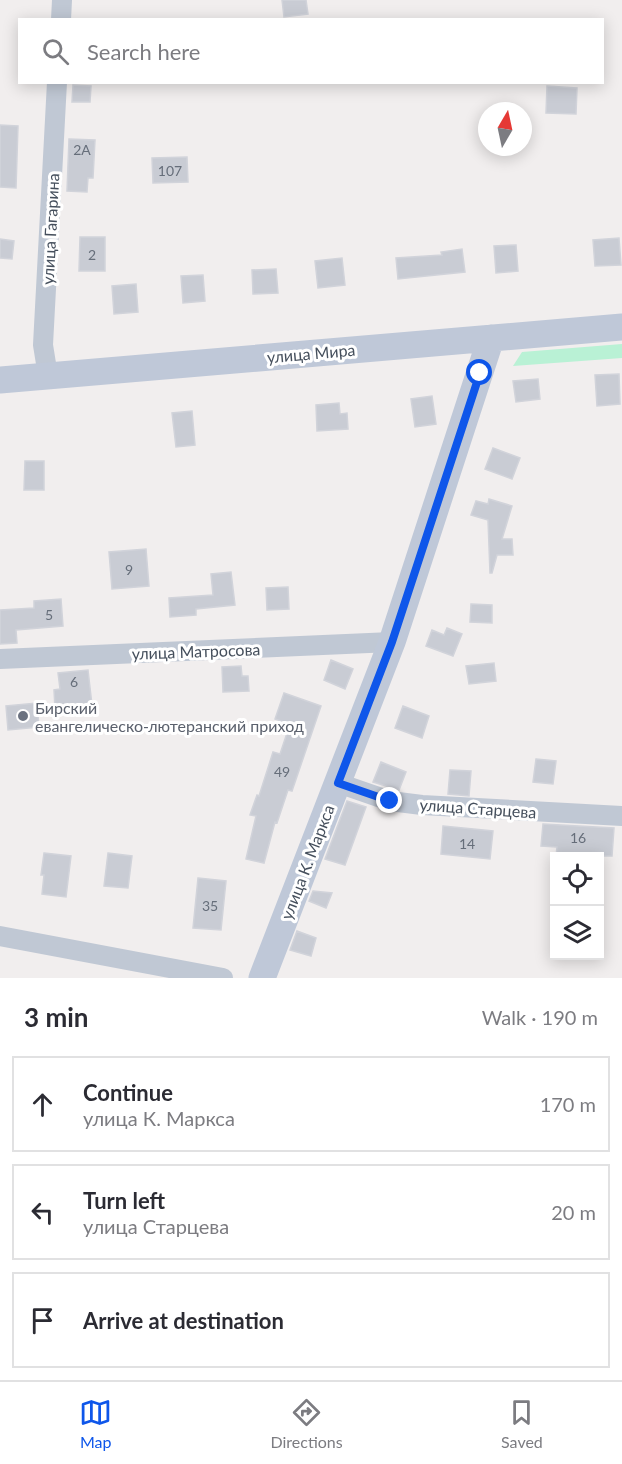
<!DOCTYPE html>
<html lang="en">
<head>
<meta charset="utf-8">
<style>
  :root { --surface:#fff; --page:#f2f2f3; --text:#2b2b33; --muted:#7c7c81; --line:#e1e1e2; --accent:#0e56ea }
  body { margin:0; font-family:Lato,sans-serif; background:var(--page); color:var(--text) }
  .controls { position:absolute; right:18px; bottom:18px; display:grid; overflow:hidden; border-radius:0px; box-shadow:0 3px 15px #0003 }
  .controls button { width:54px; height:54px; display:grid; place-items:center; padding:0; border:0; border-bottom:2px solid var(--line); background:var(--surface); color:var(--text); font:30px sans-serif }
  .compass { position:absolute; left:478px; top:102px; width:54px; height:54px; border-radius:50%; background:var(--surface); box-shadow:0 3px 15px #0003; rotate:9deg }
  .stop { position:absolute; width:18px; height:18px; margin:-14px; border:4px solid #0e56ea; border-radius:50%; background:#fff }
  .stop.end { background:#0e56ea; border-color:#fff; box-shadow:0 2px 6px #0008 }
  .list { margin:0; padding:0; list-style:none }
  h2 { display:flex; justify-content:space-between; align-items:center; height:78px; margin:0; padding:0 24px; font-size:26px }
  h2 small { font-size:20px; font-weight:400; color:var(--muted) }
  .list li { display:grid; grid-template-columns:39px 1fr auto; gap:18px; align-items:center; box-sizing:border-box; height:96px; margin:0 12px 12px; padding:0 12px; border:2px solid var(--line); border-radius:0px }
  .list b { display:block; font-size:22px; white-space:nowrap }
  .list p { margin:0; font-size:20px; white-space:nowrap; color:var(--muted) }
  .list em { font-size:20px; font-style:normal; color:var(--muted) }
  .icon { flex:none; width:33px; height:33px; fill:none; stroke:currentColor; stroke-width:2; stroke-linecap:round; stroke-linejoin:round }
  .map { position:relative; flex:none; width:622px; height:978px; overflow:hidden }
  .search { position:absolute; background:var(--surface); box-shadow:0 3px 15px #0003; left:18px; right:18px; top:18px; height:66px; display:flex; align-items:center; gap:15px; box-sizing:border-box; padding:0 21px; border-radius:0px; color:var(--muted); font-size:22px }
  .sheet { height:402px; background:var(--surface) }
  nav { display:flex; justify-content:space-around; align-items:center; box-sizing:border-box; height:84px; border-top:2px solid var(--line); background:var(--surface); font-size:16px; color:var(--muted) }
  nav a { display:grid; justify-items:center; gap:3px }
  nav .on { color:var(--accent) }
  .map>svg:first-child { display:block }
  .green { fill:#b9f1d5 }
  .building { fill:#c9ccd4; stroke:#d1d3da; stroke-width:1.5 }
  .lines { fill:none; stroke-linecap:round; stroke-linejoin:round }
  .minor { stroke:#c0c8d4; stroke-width:20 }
  .secondary { stroke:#bfc8d8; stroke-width:27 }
  .route { stroke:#0e56ea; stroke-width:8 }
  .worship-dot { fill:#6b7280; stroke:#fff; stroke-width:2 }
  .labels { text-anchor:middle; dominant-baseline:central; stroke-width:6; stroke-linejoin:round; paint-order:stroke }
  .number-label { font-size:14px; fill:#666e7a }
  .street-label { font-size:16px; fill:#454f5c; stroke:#fff }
  .worship-label { font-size:16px; fill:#5b616d; stroke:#fff; text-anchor:start }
</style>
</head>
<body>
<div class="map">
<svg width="622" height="978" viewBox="0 0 622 978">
  <rect width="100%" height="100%" fill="#f1eeee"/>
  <!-- green -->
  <path class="green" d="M622,344v14l-109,8 9,-14z"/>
  <!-- building -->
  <path class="building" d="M282,0h24l2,14 -24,3z
    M73,85l18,1 -1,16h-18z
    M547,86l30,2 -1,26 -30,-1z
    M0,125l18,1 -2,62 -16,-1z
    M69,139l26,1 -2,38h-5l-1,14 -20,-1z
    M187,157l1,25 -35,1 -1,-25z
    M80,237h25v34h-26z
    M619,238l2,27 -26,1 -2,-26z
    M0,239l14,2 -2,18 -12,-1z
    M516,245l2,26 -22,2 -2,-27z
    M462,249l3,23 -67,7 -2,-21 46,-3 -1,-3z
    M342,258l3,27 -27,3 -3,-27z
    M276,269l2,24 -25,1 -1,-24z
    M203,275l2,26 -22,2 -2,-27z
    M136,284l2,28 -24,2 -2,-28z
    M619,374l1,30 -23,2 -2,-31z
    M538,379l2,20 -24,3 -3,-21z
    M432,396l4,28 -21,3 -4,-28z
    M339,403l1,11 7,-1 1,16 -31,2 -1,-26z
    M192,411l3,34 -19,2 -4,-34z
    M493,448l27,10 -8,21 -27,-10z
    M25,461h19v29h-20z
    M489,499l23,7 -10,33h10l1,16h-16l-5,18h-2l-2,-53 -17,-5 5,-14 12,3z
    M146,549l3,37 -37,3 -3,-37z
    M231,572l4,33 -39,4v6l-26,2 -1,-19 44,-3 -2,-21z
    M288,587l1,22 -22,1 -1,-22z
    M61,599l2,27 -47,4 1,13 -17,1v-34l34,-2v-7z
    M471,604l21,1v18l-22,-1z
    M447,628l15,6 -9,22 -27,-10 6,-16 12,5z
    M331,660l22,9 -8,20 -21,-9z
    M494,663l2,18 -27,3 -3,-18z
    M241,666l1,10h6l1,15 -26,1 -1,-25z
    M88,670l4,35 -37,3 -1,-18 6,-1 -2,-16z
    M284,693l37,13 -29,85 -4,-1 -11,33 -2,-1 -11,41 -18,-4 10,-43 -6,-1 7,-20 2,1 14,-44 7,2 10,-30 -15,-5z
    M37,703l2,24 -31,3 -2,-24z
    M403,706l26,10 -7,22 -27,-10z
    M536,759l20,2 -3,23 -20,-2z
    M381,762l25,10 -7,18 -26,-8z
    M450,770l21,1 -2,25 -21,-2z
    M347,801l19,6 -21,58 -20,-6z
    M543,824l71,4 -2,28h-56l1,-9 -16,-1z
    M443,826l50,5 -3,28 -49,-5z
    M44,853l27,3 -5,41 -24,-3 2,-19h-3z
    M108,853l24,3 -4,32 -24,-2z
    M198,878l28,3 -5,49 -28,-2z
    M313,891l19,2 -6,15 -17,-7z
    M297,931l19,7 -5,18 -21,-6z"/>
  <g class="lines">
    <!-- minor -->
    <path class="minor" d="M61,20l1,-20
      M48,376l-5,-31 14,-263
      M0,659l392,-17
      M338,783l52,18 32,4 200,11
      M0,936l223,42"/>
    <!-- secondary -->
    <path class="secondary" d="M0,380l622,-53
      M262,978l130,-336 99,-304"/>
  </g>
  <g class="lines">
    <!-- route -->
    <path class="route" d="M390,801l-52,-18 54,-141 88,-269"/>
  </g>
  <!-- markers -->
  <circle class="worship-dot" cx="23" cy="716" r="6"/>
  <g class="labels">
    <!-- number labels -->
    <g class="number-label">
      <text x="82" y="149">2А</text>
      <text x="170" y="170">107</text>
      <text x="92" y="254">2</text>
      <text x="129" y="569">9</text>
      <text x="49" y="614">5</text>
      <text x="74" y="681">6</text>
      <text x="282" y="771">49</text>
      <text x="578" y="837">16</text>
      <text x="467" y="843">14</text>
      <text x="210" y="905">35</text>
    </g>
    <!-- street labels -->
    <g class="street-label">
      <text transform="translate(50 229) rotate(-87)">улица Гагарина</text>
      <text transform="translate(311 353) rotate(-5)">улица Мира</text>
      <text transform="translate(196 651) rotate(-2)">улица Матросова</text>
      <text transform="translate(478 808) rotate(4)">улица Старцева</text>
      <text transform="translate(307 862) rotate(-69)">улица К. Маркса</text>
    </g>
    <!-- worship labels -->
    <g class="worship-label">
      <text x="35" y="707">Бирский<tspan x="35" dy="18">евангелическо-лютеранский приход</tspan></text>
    </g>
  </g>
</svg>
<div class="controls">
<button><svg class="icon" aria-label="locate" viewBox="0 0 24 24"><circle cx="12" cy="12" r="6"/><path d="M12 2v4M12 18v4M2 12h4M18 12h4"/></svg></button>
<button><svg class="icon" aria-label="layers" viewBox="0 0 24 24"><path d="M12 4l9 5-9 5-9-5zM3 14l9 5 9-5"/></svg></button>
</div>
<svg class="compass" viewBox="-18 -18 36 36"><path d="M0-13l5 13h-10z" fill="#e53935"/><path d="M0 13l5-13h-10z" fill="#7c7c81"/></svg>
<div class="stop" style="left:480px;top:373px"></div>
<div class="stop end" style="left:390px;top:801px"></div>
<div class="search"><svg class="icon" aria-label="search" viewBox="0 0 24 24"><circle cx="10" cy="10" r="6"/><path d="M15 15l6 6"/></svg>Search here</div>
</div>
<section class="sheet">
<h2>3 min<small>Walk · 190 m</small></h2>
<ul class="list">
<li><svg class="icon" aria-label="ahead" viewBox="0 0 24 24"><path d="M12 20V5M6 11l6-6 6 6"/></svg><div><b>Continue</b><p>улица К. Маркса</p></div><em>170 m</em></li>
<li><svg class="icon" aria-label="left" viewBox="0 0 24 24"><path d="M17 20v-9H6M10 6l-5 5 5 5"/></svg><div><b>Turn left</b><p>улица Старцева</p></div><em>20 m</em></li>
<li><svg class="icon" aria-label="arrive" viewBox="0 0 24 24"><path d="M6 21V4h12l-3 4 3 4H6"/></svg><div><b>Arrive at destination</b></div></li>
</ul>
</section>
<nav>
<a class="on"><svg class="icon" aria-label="map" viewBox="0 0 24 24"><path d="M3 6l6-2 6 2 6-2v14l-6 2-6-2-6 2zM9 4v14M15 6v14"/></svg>Map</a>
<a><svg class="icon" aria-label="directions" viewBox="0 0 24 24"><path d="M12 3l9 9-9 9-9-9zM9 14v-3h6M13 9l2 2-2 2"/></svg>Directions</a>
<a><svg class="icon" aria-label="saved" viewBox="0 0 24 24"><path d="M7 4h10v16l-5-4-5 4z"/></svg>Saved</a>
</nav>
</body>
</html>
